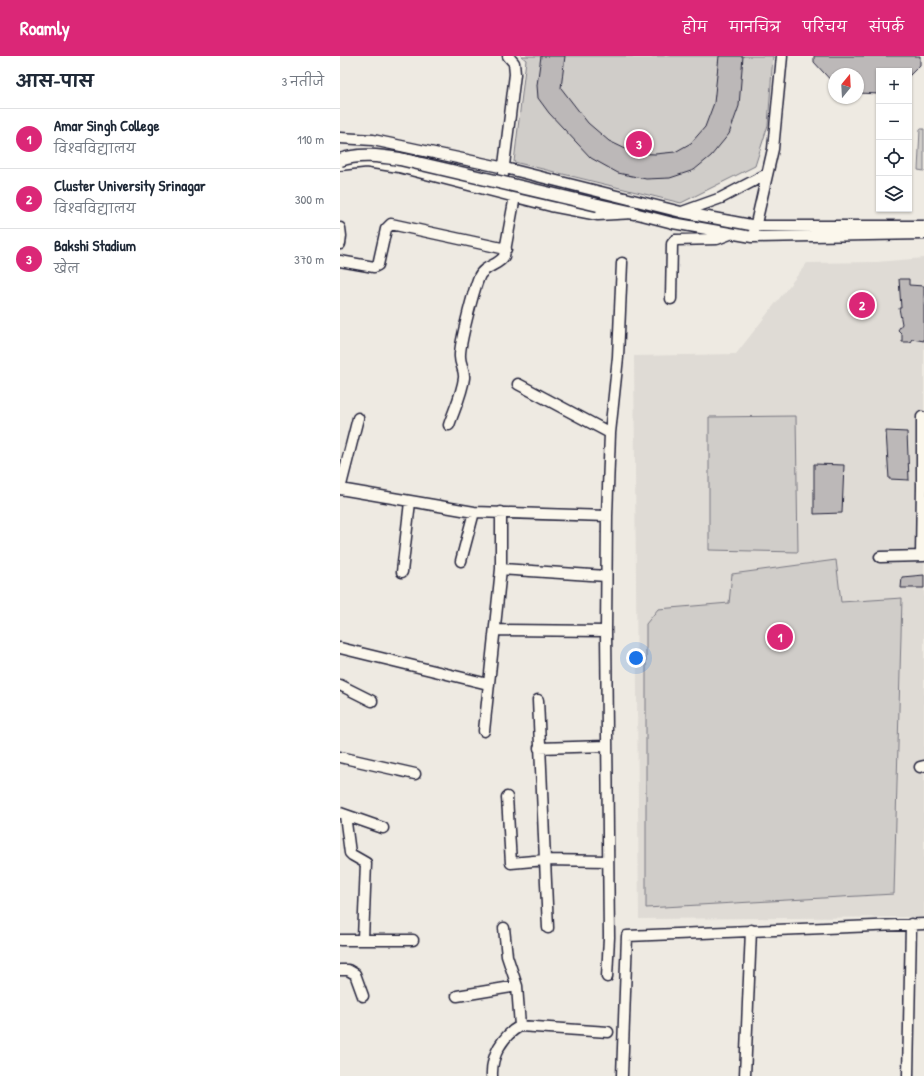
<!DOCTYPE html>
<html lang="hi">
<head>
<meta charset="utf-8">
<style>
  :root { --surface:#fff; --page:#f2f2f3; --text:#1f2937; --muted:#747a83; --line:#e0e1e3; --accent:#db2777 }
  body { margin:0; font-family:"Patrick Hand","Playpen Sans Deva",sans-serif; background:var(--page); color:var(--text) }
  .controls { position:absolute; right:12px; top:12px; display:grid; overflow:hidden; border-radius:0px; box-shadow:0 1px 3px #0004 }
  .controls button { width:36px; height:36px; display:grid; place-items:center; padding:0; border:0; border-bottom:1px solid var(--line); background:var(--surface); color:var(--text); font:20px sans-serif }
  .compass { position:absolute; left:488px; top:12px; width:36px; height:36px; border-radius:50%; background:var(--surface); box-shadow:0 1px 3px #0004; rotate:18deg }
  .you { position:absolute; left:296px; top:602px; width:14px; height:14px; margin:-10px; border:3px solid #fff; border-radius:50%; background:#1a73e8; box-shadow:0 0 0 6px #1a73e833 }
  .badge { display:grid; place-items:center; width:26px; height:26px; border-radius:50%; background:var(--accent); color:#fff; font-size:13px; font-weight:700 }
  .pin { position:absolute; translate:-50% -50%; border:2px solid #fff; box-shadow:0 1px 4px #0006 }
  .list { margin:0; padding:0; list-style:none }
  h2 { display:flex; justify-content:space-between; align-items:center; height:52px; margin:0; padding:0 16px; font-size:17px }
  h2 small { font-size:13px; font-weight:400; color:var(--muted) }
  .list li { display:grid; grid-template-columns:26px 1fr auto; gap:12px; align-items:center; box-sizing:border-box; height:60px; padding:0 16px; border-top:1px solid var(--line) }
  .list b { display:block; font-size:15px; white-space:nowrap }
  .list p { margin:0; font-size:13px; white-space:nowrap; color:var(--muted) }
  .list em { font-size:13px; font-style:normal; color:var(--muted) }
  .icon { flex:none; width:22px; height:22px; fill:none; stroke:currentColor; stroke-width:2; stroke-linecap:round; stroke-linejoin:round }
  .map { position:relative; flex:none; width:584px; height:1020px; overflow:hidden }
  header { display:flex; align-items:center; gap:24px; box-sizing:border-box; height:56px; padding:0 20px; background:var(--accent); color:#fff }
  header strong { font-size:19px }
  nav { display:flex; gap:22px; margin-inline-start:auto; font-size:14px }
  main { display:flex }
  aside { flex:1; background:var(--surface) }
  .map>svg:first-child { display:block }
  .built { fill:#dfdbd5 }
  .green { fill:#d0cdc9; stroke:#797882 }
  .building { fill:#bcb8b8; stroke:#22223b }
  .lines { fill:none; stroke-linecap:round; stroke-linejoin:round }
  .minor-casing { stroke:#22223b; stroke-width:13 }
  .major-casing { stroke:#22223b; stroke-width:15 }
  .minor { stroke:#fbf7ec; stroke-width:10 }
  .major { stroke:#fbf7ec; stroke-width:12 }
  .major-bridge-casing { stroke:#22223b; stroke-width:15; stroke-linecap:butt }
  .major-bridge { stroke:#fbf7ec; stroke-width:12 }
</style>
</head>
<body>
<header>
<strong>Roamly</strong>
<nav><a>होम</a><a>मानचित्र</a><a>परिचय</a><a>संपर्क</a></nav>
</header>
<main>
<aside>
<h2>आस-पास<small>3 नतीजे</small></h2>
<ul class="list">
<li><span class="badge">1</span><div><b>Amar Singh College</b><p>विश्वविद्यालय</p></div><em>110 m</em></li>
<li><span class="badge">2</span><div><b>Cluster University Srinagar</b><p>विश्वविद्यालय</p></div><em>300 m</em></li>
<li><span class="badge">3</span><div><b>Bakshi Stadium</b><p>खेल</p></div><em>370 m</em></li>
</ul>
</aside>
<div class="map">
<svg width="584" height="1020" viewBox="0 0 584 1020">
  <rect width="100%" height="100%" fill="#eeeae2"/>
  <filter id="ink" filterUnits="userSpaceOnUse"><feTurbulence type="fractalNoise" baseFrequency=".025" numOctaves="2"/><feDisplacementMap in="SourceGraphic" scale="8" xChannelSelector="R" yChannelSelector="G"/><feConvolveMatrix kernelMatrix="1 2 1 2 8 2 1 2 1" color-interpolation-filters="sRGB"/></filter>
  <g filter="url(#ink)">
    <!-- built -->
    <path class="built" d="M584,202v659l-285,2 -5,-563 102,-2 71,-91 70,-1z"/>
    <!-- green -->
    <path class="green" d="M181,0h252l-5,69 -13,41 -74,37 -167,-41 12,-102z
      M580,73h4v42l-6,-1z
      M456,360l2,136 -89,-2v-133z
      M496,504l5,42 61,-4 -8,296 -248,14v-284l12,-15 71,-6 3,-29z"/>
    <!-- building -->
    <path class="building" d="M201,0h24l-4,32 27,35 21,18 25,12 21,1 20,-2 16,-9 14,-16 9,-24 5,-47h24l-4,50 -10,28 -18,22 -17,14 -24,8 -24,1 -28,-6 -27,-15 -42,-45 -11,-15 -1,-13z
      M474,0h106v9l-11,11v-5h-30v23l-21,-1v-19h-24v10l-20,-22z
      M559,223h10v6l15,1v55l-12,-2 -2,3h-8v-8l-4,-4 4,-6 -3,-16h2z
      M546,375l21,1 2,48 -20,-1z
      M474,408l30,1 -2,48 -28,1z
      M584,519v13h-23l1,-11z"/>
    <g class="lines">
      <defs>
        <path id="minor" d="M0,82l33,2 132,28 176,44 75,14h168
          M0,109l26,-3 33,5 152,39 47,9 36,-2 39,10 79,14 172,-3
          M161,134l14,-116 -1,-11 -6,-7
          M342,156l39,-14 46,-24
          M0,172l1,8 -1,8
          M414,176l19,-83 9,-93
          M0,205l34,6 4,-2 8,-36 5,-5 115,25
          M331,243l1,-55 3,-4 42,-1 13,-5
          M178,328l92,49
          M109,369c5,-15 13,-31 15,-47 1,-8 -4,-13 -4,-21 -1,-12 14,-68 19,-80 5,-12 20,-11 25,-21l11,-60
          M582,431v-70
          M0,433l134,23 133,4
          M0,433l18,-71
          M581,500l1,-69 2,-1
          M540,501l44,-1
          M121,505l13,-49
          M161,513l105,7
          M62,516l8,-70
          M156,574l110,1
          M0,592l148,36
          M0,629l32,16
          M198,644l10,228
          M144,675l17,-162v-57
          M199,692l68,-2
          M0,701l75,17
          M580,711l4,-1
          M167,741l4,66 34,-3 63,1
          M0,757l43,15
          M5,759l5,38 2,2 14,8 -3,76
          M164,872l3,28 10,30 3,40 88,6
          M0,884h73
          M0,914h8l7,4 8,22
          M267,921l2,-40 -3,-306 1,-115 3,-83 8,-76 4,-94
          M117,940l60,-10
          M152,1020c-1,-20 10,-40 28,-50
          M282,1020l5,-140 297,-12
          M405,1020l6,-146
          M568,1020l3,-152"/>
        <path id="major" d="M258,149l36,8"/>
      </defs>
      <!-- minor casing -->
      <use href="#minor" class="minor-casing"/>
      <!-- major casing -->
      <use href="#major" class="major-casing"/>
      <!-- minor -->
      <use href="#minor" class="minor"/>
      <!-- major -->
      <use href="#major" class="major"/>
      <defs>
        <path id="major-bridge" d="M0,104c19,-7 40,-4 60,-1l198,46"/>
      </defs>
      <!-- major-bridge casing -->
      <use href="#major-bridge" class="major-bridge-casing"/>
      <!-- major-bridge -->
      <use href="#major-bridge" class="major-bridge"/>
    </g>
  </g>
</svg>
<div class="controls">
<button>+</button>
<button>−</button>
<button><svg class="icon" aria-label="locate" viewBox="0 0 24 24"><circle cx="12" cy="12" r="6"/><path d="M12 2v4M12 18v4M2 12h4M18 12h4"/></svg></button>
<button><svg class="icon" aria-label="layers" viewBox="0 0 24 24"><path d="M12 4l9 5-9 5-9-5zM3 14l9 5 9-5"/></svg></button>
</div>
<svg class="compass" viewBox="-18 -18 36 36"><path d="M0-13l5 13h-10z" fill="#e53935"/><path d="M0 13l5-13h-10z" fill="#747a83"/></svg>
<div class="you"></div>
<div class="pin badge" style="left:440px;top:581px">1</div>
<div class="pin badge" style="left:522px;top:249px">2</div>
<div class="pin badge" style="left:299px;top:88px">3</div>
</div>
</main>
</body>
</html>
